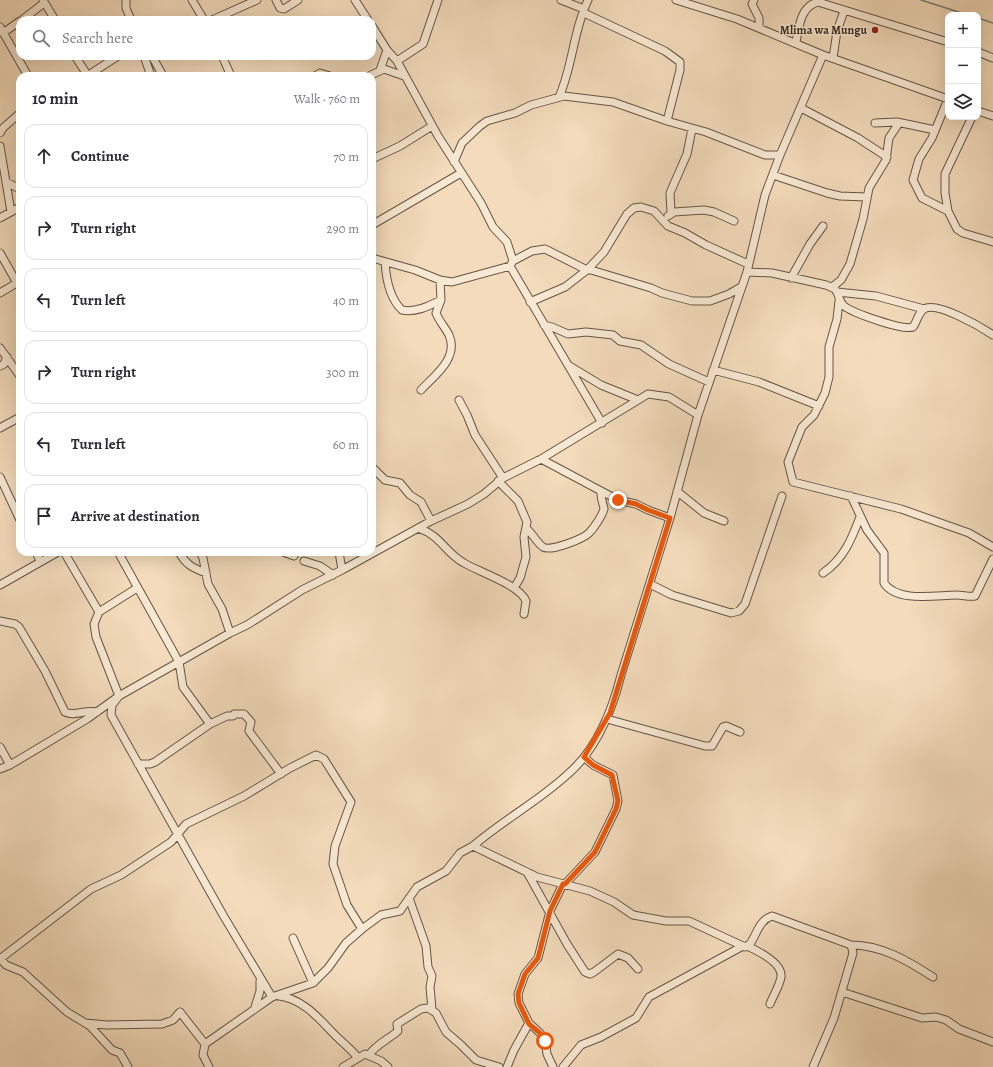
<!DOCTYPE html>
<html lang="en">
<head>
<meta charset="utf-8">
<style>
  :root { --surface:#fff; --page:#f7f7f7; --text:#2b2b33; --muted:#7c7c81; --line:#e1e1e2 }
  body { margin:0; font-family:Alegreya,serif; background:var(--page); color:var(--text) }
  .controls { position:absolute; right:12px; top:12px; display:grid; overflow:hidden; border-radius:8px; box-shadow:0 4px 16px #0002 }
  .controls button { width:36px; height:36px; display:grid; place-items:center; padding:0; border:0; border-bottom:1px solid var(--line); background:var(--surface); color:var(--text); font:20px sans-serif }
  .stop { position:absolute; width:12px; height:12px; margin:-9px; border:3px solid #ea580c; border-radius:50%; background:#fff }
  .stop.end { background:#ea580c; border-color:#fff; box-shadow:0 1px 4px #0008 }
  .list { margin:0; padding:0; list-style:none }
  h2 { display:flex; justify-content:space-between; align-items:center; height:52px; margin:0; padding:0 16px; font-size:17px }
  h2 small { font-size:13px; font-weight:400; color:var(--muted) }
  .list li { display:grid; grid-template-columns:26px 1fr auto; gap:12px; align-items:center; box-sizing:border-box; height:64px; margin:0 8px 8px; padding:0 8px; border:1px solid var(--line); border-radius:12px }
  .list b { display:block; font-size:15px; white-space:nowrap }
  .list em { font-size:13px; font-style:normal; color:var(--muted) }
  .icon { flex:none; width:22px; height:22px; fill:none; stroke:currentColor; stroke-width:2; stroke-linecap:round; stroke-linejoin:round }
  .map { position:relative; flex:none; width:993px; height:1067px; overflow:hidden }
  .search { position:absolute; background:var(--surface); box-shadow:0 4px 16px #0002; left:16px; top:16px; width:360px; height:44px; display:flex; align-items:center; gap:10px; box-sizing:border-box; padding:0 14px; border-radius:12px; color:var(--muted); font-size:15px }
  .panel { position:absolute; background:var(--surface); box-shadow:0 4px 16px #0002; left:16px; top:72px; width:360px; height:484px; border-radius:12px }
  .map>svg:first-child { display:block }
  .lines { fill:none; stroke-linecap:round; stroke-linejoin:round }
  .stream { stroke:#74807b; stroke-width:1.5 }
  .street-casing { stroke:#655646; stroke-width:9 }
  .street { stroke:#f7e8d3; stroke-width:7 }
  .route { stroke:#ea580c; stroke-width:5 }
  .poi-dot { fill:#8f2418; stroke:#f7e8d3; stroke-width:1.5 }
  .labels { text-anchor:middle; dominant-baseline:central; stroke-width:3; stroke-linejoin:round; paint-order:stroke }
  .poi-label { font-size:12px; font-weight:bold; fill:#362a1f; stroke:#f7e8d3; text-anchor:end }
</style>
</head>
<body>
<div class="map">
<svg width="993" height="1067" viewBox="0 0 993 1067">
  <rect width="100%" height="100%" fill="#f3dbbb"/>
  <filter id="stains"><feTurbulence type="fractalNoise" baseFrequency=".005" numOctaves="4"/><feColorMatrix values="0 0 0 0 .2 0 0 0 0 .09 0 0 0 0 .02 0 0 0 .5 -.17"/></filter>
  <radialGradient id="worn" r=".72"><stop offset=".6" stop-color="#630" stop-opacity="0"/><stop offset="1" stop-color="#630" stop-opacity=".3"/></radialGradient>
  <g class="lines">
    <!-- stream -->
    <path class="stream" d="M921,0l47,15
      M978,18l15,5"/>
    <defs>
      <path id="street" d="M43,0l12,20
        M126,0v8l5,12
        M192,0l12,20
        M276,0l4,8 4,1 14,-9
        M355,0l13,20
        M561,0l23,9
        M676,0l61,19 86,36 125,44
        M754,0l-2,4 7,14v9
        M584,13l81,38 15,11v8l-13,51
        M22,20l22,-17
        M212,20l45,-20
        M372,26l15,24 10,11 41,75 43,67 12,24 14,15 6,19 -3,5 92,157
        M0,27l28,49
        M3,33l17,-12
        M796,42c3,-14 4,-36 22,-40l130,40
        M978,52l15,6
        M75,56l13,20
        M144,56l7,20
        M152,56l11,20
        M222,56l9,20
        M833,58l4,-27 7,-20
        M397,61l26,-17 15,-44
        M380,70l7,-20
        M87,76l31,-20
        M315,76l5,-3 10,3
        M369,76l15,-7 20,7
        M559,97c14,-31 14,-66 29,-97
        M948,99l-16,39 -13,21 -6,21 9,18 26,13
        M801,108l57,30 29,19
        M978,111l15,5
        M972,117l-27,57v19l3,18 9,18 6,4 30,9
        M875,123l22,-1 38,8
        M0,133l3,-5 17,-15
        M0,146l11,66
        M372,159l28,-13 32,-20
        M454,162l8,-19 18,-17 7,-5 28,-8 16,-8 33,-9 49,6 54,19 39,11 59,23h15
        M773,175l54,18 13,3 26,1
        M6,182l14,7
        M671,212l-1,-19 17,-39 5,-25
        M668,216l6,-4 30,-2 10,2 20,9
        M0,218l20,-11
        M372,225l89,-52
        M0,253l17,30
        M372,258l43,12 25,10 12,2 58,-16
        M513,261l19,-10 13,-2 42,21 17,-18 23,-38 7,-6 7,-1 13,4 14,15 5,2 12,5 21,12 42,19
        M385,262c1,16 4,36 17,48 13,3 27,-4 39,-10
        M747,272l25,1 54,12 9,4c5,6 3,12 9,17 9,7 59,25 69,21 4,-5 5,-14 11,-18 13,-8 57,18 69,26
        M791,278l19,-34 13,-18
        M832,287l9,-7 9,-16 13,-45 6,-31 17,-28 3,-22 10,-15
        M837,292l39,4 48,13
        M0,293l20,-12
        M839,301l-2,18 -8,28v30l-4,16 -11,22 -12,12 -14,35 5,20 108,27 68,24 24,14
        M530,302l35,-15 22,-17h4l60,18 11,5 30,8h18l19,-7 12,-7
        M544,325l8,2 16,7 18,-2 27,3 7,6 21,4 28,19 40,18
        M0,348l20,28
        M568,365l33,20 37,15
        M0,366l4,-2 3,-7
        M713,370l46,12 60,24
        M421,390c14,-15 38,-32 28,-55 -4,-8 -10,-14 -13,-22l5,-13 -1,-20
        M459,400l8,15 8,20 28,43
        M698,415l49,-143 18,-77 15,-40 43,-100
        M0,428l20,-11
        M541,459l77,41 18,4 12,6 22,8
        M372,467l13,13 15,3 10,12 11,7 10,19
        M0,477l20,43
        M498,481l20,20 9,21 -3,15 2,20 -6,21 -6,10
        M678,492l26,21 20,8
        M851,496l16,34 17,23v30c13,20 53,12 72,12 7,0 13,2 19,1l18,-37
        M418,528c24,8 26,24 46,35 15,9 56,22 62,38l-2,13
        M526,528c6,5 12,16 17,19 7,5 40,-8 46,-14 5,-5 13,-17 15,-24 0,-3 -4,-11 -3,-18
        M36,552l4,9
        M64,552l35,60
        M118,552l61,110 4,25 27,37
        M179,552c7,13 14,16 27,21
        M200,552l3,6 5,26 14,25 8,24
        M283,552l11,4
        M339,552l3,18
        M304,561l16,5 13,9
        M823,573c21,-14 29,-35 37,-56
        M650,584l22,11 59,18 8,-2 6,-7 37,-108
        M0,585l58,-33
        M137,588l-38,24 -5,12 2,13 23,59 -7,9 -1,10 112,200 49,82
        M0,621l15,3 4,3 26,44 20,41c9,5 21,-3 32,0
        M607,719l98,27h7l11,-19 3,-1 14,6
        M0,747l10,18
        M138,764h12l5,-2 55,-38 17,-8h6l1,-2h10l7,8 -2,9 32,43
        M0,769l10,-4 77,-46 32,-23 111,-63 17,-8 55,-35 40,-20 89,-49 37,-17 16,-10 19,-16 38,-19 107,-65 21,3 29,18 -28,103 -49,157c-9,36 -24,74 -53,99 -29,27 -65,46 -95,72l-13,7 -14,18 -29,16 -17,24 -19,4 -19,14 -16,14 -18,25 -15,15 -41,14 -67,47 -2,11 6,12
        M473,846l64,31 53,14 24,11 19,13 33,6h23l56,26 5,-3c7,-10 9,-24 22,-28l79,29 2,8 -19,65 -21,49
        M527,872l40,72 18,28 5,2 4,-2 24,-18 10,4 10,11
        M565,884l30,-32 21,-43 2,-8 -5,-26 -20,-10 -9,-8
        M409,898l17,48 2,21 4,9 -2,11 2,22
        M293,938l20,45
        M851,945c31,0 57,16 82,32
        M747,946c11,5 36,17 34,31 -1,8 -8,19 -11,27
        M0,958l6,7 17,7 44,40 23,14 22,24 8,3 8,14
        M0,959l91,-70 30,-14 50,-33 15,-18 58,-28 46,-28 26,-13 8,4 27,43 -16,44 -2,18 14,41 15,24
        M842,992l80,26 14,-1 10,3 13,9 34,13
        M279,996c25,3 41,24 57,40 8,8 16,14 22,22
        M255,1007l5,-16v-10
        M85,1023l22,2 55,-1 11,-4 7,-8 25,32
        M369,1055c6,-10 20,-16 29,-24l-1,-7 24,-15 7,-1 8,5 10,19 15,13 15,15 23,7
        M343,1067l22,-13 16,7 7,6
        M507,1067l7,-17 15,-27
        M553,1067l-6,-13 -2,-14 -5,-7 -11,-10 -10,-20 -1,-9 7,-20 13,-16 12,-47 13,-27
        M563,1067l18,-22 20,-8 35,-19 13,-21 94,-51"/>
    </defs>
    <!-- street casing -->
    <use href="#street" class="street-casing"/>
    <!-- street -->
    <use href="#street" class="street"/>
  </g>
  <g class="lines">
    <!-- route -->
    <path class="route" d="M545,1041l-5,-8 -11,-9 -10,-21 -1,-9 7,-20 13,-16 12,-47 13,-27h2l30,-32 21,-43 2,-8 -6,-26 -19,-10 -9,-8 26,-44 60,-195 -22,-8 -12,-6 -18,-4"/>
  </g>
  <!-- markers -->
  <circle class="poi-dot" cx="875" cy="30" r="4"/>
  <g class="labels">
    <!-- poi labels -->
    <g class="poi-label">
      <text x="867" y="30">Mlima wa Mungu</text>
    </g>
  </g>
  <rect width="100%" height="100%" filter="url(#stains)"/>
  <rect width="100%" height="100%" fill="url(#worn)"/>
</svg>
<div class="controls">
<button>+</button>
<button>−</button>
<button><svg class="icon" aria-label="layers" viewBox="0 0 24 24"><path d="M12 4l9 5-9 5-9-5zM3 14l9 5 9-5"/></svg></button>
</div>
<div class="stop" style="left:545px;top:1041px"></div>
<div class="stop end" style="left:618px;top:500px"></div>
<div class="search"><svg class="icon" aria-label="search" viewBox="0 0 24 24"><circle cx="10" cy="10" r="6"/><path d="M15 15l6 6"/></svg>Search here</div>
<section class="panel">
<h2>10 min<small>Walk · 760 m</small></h2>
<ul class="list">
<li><svg class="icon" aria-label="ahead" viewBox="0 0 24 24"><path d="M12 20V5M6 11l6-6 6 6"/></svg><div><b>Continue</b></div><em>70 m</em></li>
<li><svg class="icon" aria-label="right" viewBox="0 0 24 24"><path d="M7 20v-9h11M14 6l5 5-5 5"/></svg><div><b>Turn right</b></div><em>290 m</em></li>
<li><svg class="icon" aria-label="left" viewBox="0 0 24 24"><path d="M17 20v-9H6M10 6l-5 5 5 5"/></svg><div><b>Turn left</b></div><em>40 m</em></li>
<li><svg class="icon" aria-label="right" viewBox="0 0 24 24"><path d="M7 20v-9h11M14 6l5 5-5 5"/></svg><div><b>Turn right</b></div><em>300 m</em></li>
<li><svg class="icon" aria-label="left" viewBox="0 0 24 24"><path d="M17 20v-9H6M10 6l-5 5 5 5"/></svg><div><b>Turn left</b></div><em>60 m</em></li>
<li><svg class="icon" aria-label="arrive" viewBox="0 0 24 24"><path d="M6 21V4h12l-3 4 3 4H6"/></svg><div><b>Arrive at destination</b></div></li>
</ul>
</section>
</div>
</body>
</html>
